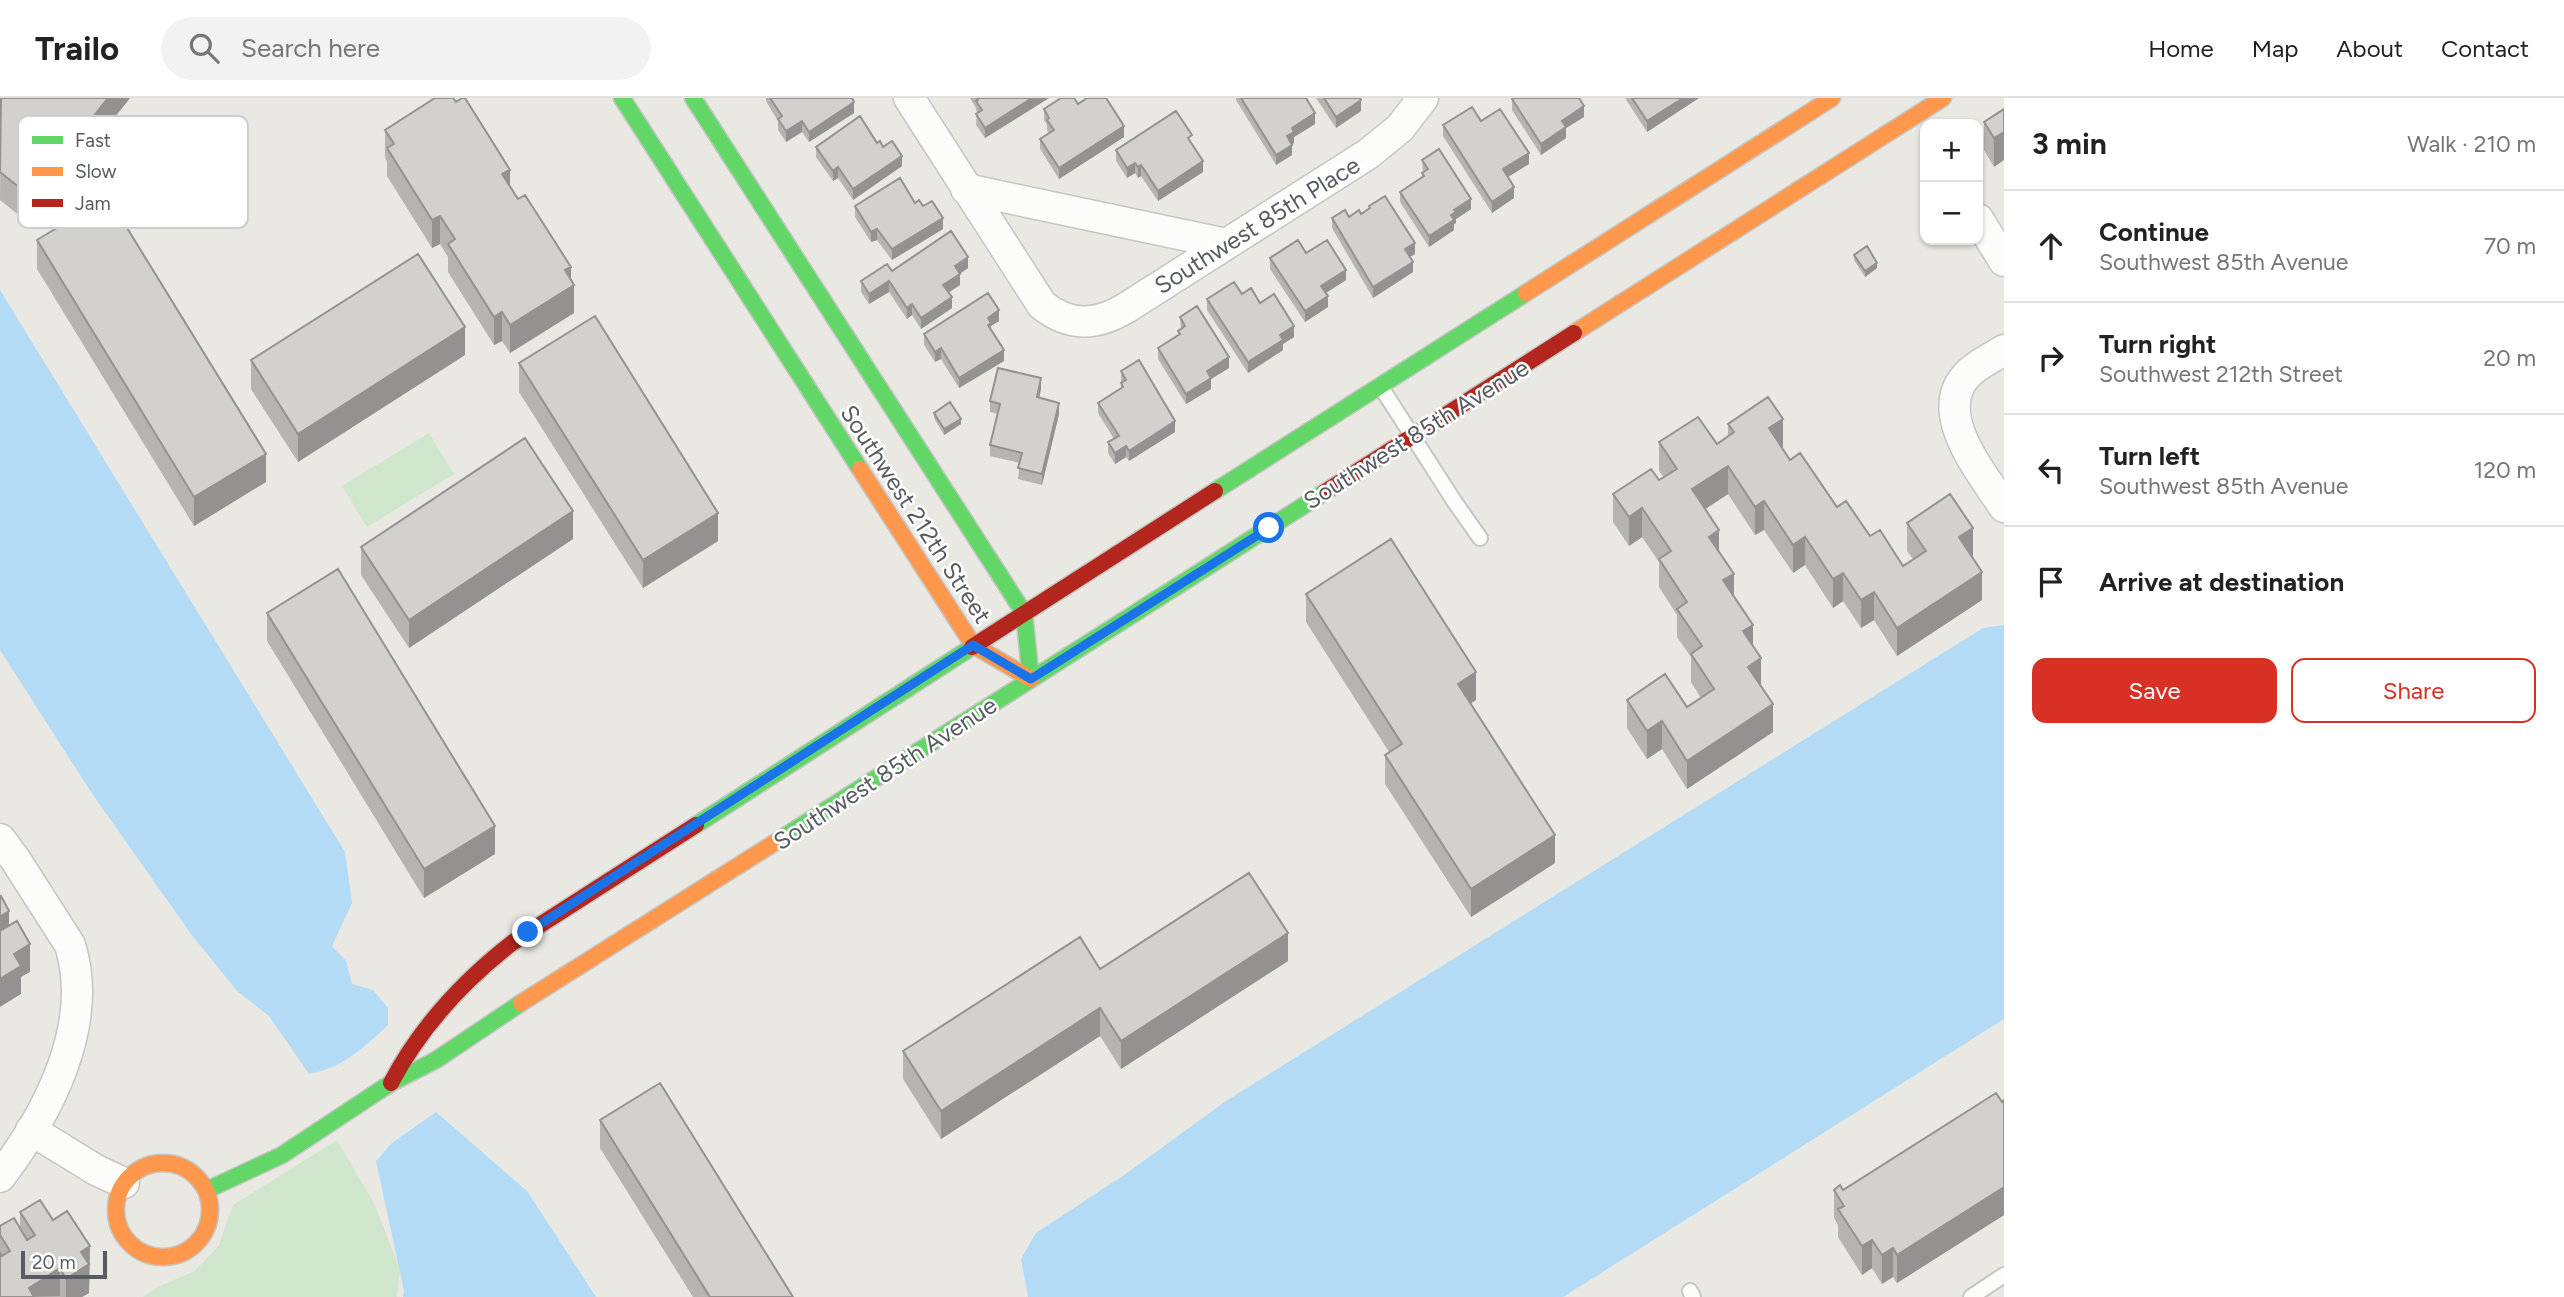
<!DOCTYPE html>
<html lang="en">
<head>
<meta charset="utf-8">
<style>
  :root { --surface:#fff; --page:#f2f2f2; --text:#222; --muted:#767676; --line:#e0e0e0; --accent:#d93025 }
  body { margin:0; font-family:Figtree,sans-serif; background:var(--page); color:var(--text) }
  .controls { position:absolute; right:21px; top:21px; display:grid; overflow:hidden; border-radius:14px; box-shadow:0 2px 5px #0004 }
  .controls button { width:63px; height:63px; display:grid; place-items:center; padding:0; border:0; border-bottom:2px solid var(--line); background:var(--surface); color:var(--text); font:35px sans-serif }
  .scale { position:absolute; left:21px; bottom:18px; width:86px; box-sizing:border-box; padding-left:7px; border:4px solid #585c61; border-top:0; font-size:19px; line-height:24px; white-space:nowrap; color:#585c61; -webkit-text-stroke:5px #fff; paint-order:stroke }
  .stop { position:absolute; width:21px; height:21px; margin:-16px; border:5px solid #1a73e8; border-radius:50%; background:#fff }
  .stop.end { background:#1a73e8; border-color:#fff; box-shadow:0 2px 7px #0008 }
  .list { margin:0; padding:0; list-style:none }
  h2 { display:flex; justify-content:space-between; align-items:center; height:91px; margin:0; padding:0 28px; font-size:30px }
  h2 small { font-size:23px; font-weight:400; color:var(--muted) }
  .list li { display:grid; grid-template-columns:46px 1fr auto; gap:21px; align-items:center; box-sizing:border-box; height:112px; padding:0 28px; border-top:2px solid var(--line) }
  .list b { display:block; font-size:26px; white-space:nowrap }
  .list p { margin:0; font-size:23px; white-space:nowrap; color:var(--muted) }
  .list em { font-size:23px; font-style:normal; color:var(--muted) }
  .actions { display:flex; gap:14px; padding:21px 28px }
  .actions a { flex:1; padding:16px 0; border:2px solid var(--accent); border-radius:14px; text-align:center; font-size:24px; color:var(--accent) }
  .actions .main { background:var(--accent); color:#fff }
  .icon { flex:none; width:38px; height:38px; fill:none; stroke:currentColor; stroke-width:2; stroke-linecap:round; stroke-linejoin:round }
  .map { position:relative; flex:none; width:2004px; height:1199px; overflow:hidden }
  header { display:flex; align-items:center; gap:42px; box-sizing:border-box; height:98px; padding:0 35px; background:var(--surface); border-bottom:2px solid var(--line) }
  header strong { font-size:33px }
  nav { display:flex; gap:38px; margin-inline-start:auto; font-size:24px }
  .search { width:490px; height:63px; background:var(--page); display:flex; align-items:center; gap:18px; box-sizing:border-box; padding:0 24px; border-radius:38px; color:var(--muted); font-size:26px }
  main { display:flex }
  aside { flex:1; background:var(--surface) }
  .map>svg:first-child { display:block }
  .green { fill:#cfe6cc }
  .water { fill:#b3dbf6 }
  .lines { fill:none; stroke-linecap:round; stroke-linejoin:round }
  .lane-casing { stroke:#c5c5c3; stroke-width:18 }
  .street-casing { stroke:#c5c5c3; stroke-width:33 }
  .fast-casing { stroke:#c5c6c4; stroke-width:19 }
  .slow-casing { stroke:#c5c6c4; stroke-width:19 }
  .jam-casing { stroke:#c5c6c4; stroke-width:19 }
  .lane { stroke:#fcfcfb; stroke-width:14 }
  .street { stroke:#fcfcfb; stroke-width:30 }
  .fast { stroke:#63d668; stroke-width:16 }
  .slow { stroke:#ff974d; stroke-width:16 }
  .jam { stroke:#b3261e; stroke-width:16 }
  .wall { fill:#b5b4b0 }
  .shaded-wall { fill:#939290 }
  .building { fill:#d2d1cd; stroke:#939290; stroke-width:2 }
  .route { stroke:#1a73e8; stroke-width:9 }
  .labels { text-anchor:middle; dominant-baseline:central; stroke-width:5; stroke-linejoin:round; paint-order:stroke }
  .street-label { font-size:24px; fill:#585c61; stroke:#fff }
  .key { fill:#fff; stroke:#cdced0; stroke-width:2 }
  .key-label { font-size:19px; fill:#585c61 }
</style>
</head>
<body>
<header>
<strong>Trailo</strong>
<div class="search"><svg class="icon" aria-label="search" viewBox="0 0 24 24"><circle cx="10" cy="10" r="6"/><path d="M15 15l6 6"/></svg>Search here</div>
<nav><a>Home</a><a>Map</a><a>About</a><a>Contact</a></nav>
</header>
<main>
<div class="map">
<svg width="2004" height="1199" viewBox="0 0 2004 1199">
  <rect width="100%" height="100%" fill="#e9e8e2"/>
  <!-- green -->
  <path class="green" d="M429,335l25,41 -87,53 -25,-41z
    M337,1042l37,63 26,66 -3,28h-254l15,-10 37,-16 24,-26 14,-40z"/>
  <!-- water -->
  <path class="water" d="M0,192l345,562 7,51 -20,43 14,15 6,23 21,6 15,18v17c-24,23 -46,43 -79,49l-40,-58 -32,-25 -46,-57 -100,-142 -91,-142z
    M2004,527v394l-441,278h-535l-7,-38 15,-26 91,-60 99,-72 757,-473z
    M436,1014l91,79 69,106h-193l1,-6 -28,-130 16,-18z"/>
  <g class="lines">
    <defs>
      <path id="lane" d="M1381,289l73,114 26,37
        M1690,1193l3,6
        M1971,1199l33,-22"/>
      <path id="street" d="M909,0l133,207c28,22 54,21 84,3l242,-154 32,-26 23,-30
        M966,91l260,55
        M1978,121l26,42
        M2004,252c-12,8 -27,14 -37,25 -36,38 15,98 37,132
        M0,741l15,20 55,86c25,80 -22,169 -70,232
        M31,1032l65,40 28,13"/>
      <path id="fast" d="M622,0l238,371
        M693,0l331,515 7,66
        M1215,393l311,-198
        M696,727l276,-178
        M782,740l543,-346
        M207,1092l75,-35 109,-72 45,-23 85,-57"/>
      <path id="slow" d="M1526,195l306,-195
        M1574,235l369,-235
        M860,371l113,176 58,34
        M521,905l261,-165
        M116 1112a47 47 0 1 1 94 0a47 47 0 1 1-94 0Z"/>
      <path id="jam" d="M1325,394l249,-159
        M972,549l243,-156
        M391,985c30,-57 71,-101 121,-140l184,-118"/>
    </defs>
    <!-- lane casing -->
    <use href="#lane" class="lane-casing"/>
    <!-- street casing -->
    <use href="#street" class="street-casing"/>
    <!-- fast casing -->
    <use href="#fast" class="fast-casing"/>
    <!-- slow casing -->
    <use href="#slow" class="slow-casing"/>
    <!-- jam casing -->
    <use href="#jam" class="jam-casing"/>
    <!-- lane -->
    <use href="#lane" class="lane"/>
    <!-- street -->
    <use href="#street" class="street"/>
    <!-- fast -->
    <use href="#fast" class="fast"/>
    <!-- slow -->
    <use href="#slow" class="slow"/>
    <!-- jam -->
    <use href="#jam" class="jam"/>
  </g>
  <!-- wall -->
  <path class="wall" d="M1,0h129l-100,126 -30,-24z
    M766,0h86l2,15 -45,29 -7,-10 -16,10 -8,-12v-9l-12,-20z
    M970,0h79l-64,40 -9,-13 1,-12 -1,-5z
    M1236,0h70l9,26 -21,13v6l-2,1v11l-16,10 -40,-65z
    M1316,0h44l1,13 -25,17z
    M1625,0h74l-52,34z
    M1512,1l72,18 -18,11v10l-25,17 -29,-45z
    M1078,6l46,33 -65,42 -19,-30v-10l9,-6 -2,-3v-5l-3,-5v-11z
    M2004,11l-10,58 -10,-17v-28z
    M1481,23l48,43 -21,13 6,21 -22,15 -49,-77v-11z
    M385,32l125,57 61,93 3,33 -64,40 -8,-12 -8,4 -46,-73v-15l-8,-13 -8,4 -45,-72v-15l-2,-3z
    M877,45l6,4 19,19 -49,34 -15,-22 -5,3 -17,-24v-10z
    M1116,52l87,22 -45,29 -17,-25 -3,2 -3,-5 -8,5 -11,-17z
    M1422,62l49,49 -15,10v4l-2,1v6l-25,17 -29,-45v-10l22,-14v-5l1,-1z
    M855,108h68l20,23 -51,31 -15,-20 -6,2 -16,-25z
    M1369,108l46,48 -5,3 3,15 -40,26 -41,-70v-10l17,-1 12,-3 8,-5z
    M37,142l229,242 -72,44 -157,-257z
    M1306,155l40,27 -20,13 2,14 -23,15 -35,-53v-11z
    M1854,157l23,13 -12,9 -11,-17z
    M968,170l-9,6 1,11 -12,8 4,15 -31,21 -9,-14 -5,4 -18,-27 -20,12 -8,-12v-11l31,-10z
    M1242,196l18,9 34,34 -11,7v6l-35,23 -41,-63v-11z
    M1180,219l49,51 -18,11v10l-25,15 -28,-45v-11l20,-13v-4l3,-2z
    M999,223l-8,5v4l13,31 -45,27 -18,-29 -6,3 -11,-17v-11z
    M465,257l-167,107 -47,-73v-29z
    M519,265l199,178 -75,47 -124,-196z
    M1121,273l54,61 -46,29 -3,-4 -11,7 -7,-11v-11l6,-3 -16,-26v-10l23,-15z
    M1041,291l-2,9 20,16 -17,71 -24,-6 2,-16 -30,-7v-11l8,-31 -8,-2v-11z
    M934,315l27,11 -17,11 -10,-17z
    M1728,326l55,23 -1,1 8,12 47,47 66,59 10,-7 -6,-8v-28l66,33 -1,1 10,43 -85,56 -23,-36 -13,8 -18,-27 -10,7 -28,-43 -12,8 -29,-43 -9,5 -27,-41 -23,15 29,86 19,52 8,39 12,46 -86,57 -25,-40 -15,10 -20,-31v-28l60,7 14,-9 -10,-16v-25l-14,-20v-22l-18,-28v-25l-17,-25 -13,9 -16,-24v-28l46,-14 5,-3 -5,-6v-29l58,2 11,-8z
    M573,441l-164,109 -48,-73v-28z
    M1306,496l170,106 -5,3 84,160 -84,54 -86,-133v-29l4,-3 -83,-130z
    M267,515l228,241 -71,44 -157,-257z
    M1288,863l-167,108 -21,-33 -159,103 -38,-60v-28l197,-82z
    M2004,1002v115l-107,68 -4,-6 -11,7 -10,-16 -10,7 -24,-38v-12l-4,-7v-28h9z
    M600,1022l193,177h-100l-93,-149z
    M20,1114l33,8 37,26 -1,47 -7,4h-82v-71l20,2z"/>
  <!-- shaded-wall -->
  <path class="shaded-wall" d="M108,0h22l-100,126v-28z
    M1032,0h17l-64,40v-10z
    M1683,0h16l-52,34v-11z
    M1361,2v11l-25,17v-11z
    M854,4v11l-45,29v-10z
    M1584,8v11l-18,11v10l-25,17v-11l21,-23z
    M1315,15v11l-21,13v6l-7,4v-11l5,-8z
    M802,23v11l-16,10v-11z
    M1124,28v11l-65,42v-11z
    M2004,34v28l-10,7v-29z
    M1292,47v10l-16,10v-10z
    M1529,55v11l-26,16v-11z
    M902,58v10l-49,34v-11z
    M1203,63v11l-45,29v-10z
    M1135,65v10l-8,5v-10z
    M1141,67v11l-3,2v-11z
    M838,69v11l-5,3v-10z
    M510,72v28l-8,-24z
    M1514,89v11l-22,15v-11z
    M1471,101v10l-15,10v4l-2,1v6l-25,17v-11l22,-21 3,-5z
    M440,118v28l-8,4v-28z
    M943,120v11l-51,31v-11z
    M877,131v11l-6,2v-10z
    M1415,145v11l-10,6v-11z
    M968,159v11l-13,9v-11z
    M1413,164v10l-40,26v-11z
    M1877,165v5l-12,9v-6z
    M571,169v20l3,-2v28l-64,40v-28l55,-55z
    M1346,172v10l-25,16v-10z
    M960,176v11l-17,11v-11z
    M889,183v11l-20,12v-10z
    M1328,198v11l-23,15v-11z
    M952,199v11l-31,21v-11z
    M912,206v11l-5,4v-11z
    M999,212v11l-8,5v8l-3,2v-18z
    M502,214v29l-8,4v-28z
    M1294,228v11l-11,7v6l-35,23v-11l32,-27z
    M465,229v28l-167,107v-28z
    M941,250v11l-6,3v-10z
    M1004,252v11l-45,27v-10z
    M1229,259v11l-18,11v10l-25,15v-10l21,-23z
    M1041,280v11l-4,19v-11z
    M1059,305v11l-17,71v-11z
    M961,321v5l-17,11v-6z
    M1783,321v28l-14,9v-28z
    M1175,323v11l-46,29v-10z
    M1126,348v11l-11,7v-11z
    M266,356v28l-72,44v-29z
    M1728,368v28l-36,24v-29z
    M1764,403v29l-9,5v-28z
    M1642,410v29l-13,9v-29z
    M573,413v28l-164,109v-28z
    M718,415v28l-75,47v-28z
    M1973,430v28l-14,10v-29z
    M1719,432v28l-10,-21z
    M1805,439v28l-12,8v-28z
    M1982,474v28l-85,56v-28z
    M1843,475v28l-10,7v-29z
    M1734,476v28l-11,-22z
    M1874,494v28l-13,8v-28z
    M1753,527v28l-10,-22z
    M1761,560v28l-13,-19z
    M1476,574v28l-18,12v-28z
    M1773,606v28l-86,57v-28z
    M1662,623v28l-15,10v-28z
    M495,728v28l-71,44v-29z
    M1555,737v28l-84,54v-28z
    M9,813v28l-9,6v-28z
    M1288,835v28l-167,108v-28z
    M30,846v28l-9,5v17l-21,13v-28l14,-25z
    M1100,910v28l-159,103v-28z
    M2004,1089v28l-107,68v-28z
    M1872,1142v28l-10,7v-29z
    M90,1148l-1,47 -7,4h-16v-18l15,-27z
    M1893,1150v29l-11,7v-29z
    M60,1170v28l-31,1v-9z"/>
  <!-- building -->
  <path class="building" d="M1,0h107l-78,98 -30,-24z
    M435,0h18l3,4 6,-4h3l45,72 -8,4 16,25 7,-4 46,72 -6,3 9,15 -64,40 -8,-13 -8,5 -46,-73 7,-5 -15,-23 -8,4 -45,-72 7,-4 -9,-14z
    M770,0h82l2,4 -45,30 -7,-11 -16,10 -8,-12 4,-3z
    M977,0h55l-47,30 -9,-14 6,-4 -6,-9 2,-1z
    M1061,0h13l4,6 9,-6h19l18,28 -65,42 -19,-29 14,-9 -7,-10 2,-2 -5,-9z
    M1241,0h65l9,15 -23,15 2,4 -7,4 5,9 -16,10z
    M1324,0h36l1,2 -25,17z
    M1513,0h66l5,8 -22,15 4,6 -25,17 -29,-45z
    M1632,0h51l-36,23z
    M1472,9l9,14 19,-12 29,44 -26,16 11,18 -22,15 -49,-77z
    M2004,11v23l-10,6 -10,-16z
    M1176,13l16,24 -4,3 15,23 -45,30 -17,-26 -3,2 -3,-4 -8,5 -11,-18z
    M860,18l17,27 3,-2 3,6 9,-6 10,15 -49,33 -15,-22 -5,4 -17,-24z
    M1439,51l32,50 -17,11 2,2 -5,3 3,5 -25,16 -29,-44 24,-16 -2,-3 6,-4 -6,-9z
    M900,80l15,25 4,-3 4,6 9,-5 11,17 -51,31 -15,-20 -6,3 -16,-26z
    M1385,98l30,47 -10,6 8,13 -40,25 -41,-69 13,-8 4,7 10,-7 2,4 9,-6 -1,-2z
    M108,99l158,257 -72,43 -157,-257z
    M951,133l17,26 -13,9 5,8 -17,11 9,12 -31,21 -9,-14 -5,4 -18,-27 -20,13 -8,-13 26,-17 5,7z
    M1298,142l8,13 21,-13 19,30 -25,16 7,10 -23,15 -35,-53z
    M1867,148l10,17 -12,8 -11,-16z
    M418,156l47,73 -167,107 -47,-74z
    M1234,184l8,12 9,-6 9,15 14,-9 20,32 -14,9 3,5 -35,22 -41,-63z
    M988,195l11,17 -11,8 3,5 -3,2 16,25 -45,28 -18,-30 -6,4 -11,-18z
    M1197,208l32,51 -22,14 4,7 -25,16 -28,-46 22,-14 -2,-3 7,-5 -5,-9z
    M595,218l123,197 -75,47 -124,-197z
    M1139,262l36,61 -46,30 -3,-5 -11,7 -7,-11 11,-6 -21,-33 25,-16 -2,-4 5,-3 -5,-9z
    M998,270l43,10 -4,19 22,6 -17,71 -24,-6 4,-15 -32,-8 10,-41 -10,-3z
    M1768,299l15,22 -14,9 21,32 10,-7 37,54 9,-6 24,35 10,-6 23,36 23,-15 -19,-28 43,-29 23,34 -14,9 23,35 -85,56 -23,-36 -13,8 -18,-27 -10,6 -28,-42 -12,8 -29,-44 -9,6 -27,-41 -36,23 27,41 -10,7 25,37 -11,6 30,45 -10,6 18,27 -13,9 25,37 -86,57 -25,-40 -15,10 -20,-31 38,-26 22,33 27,-18 -23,-35 11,-8 -25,-37 10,-7 -28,-43 12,-8 -29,-43 -13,9 -16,-23 38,-25 8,11 18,-11 -18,-27 39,-25 19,27 17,-12 -6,-8z
    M950,304l11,17 -17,10 -10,-16z
    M525,340l48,73 -164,109 -48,-73z
    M1391,441l85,133 -18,12 97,151 -84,54 -86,-134 17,-11 -96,-150z
    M338,471l157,257 -71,43 -157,-256z
    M1249,775l39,60 -167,108 -21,-33 -159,103 -38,-60 177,-114 20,32z
    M1,798l8,15 -9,6v-20z
    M17,823l13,23 -16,10 7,12 -21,13v-48z
    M660,985l133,214h-83l-110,-177z
    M1996,995l6,9 2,-2v87l-107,68 -4,-7 -11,7 -10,-15 -10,6 -24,-37 6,-3 -10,-16 6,-5 3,5z
    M40,1102l13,20 14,-9 23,35 -9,6 8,12 -23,15 -6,-11 -31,20 5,9h-34v-44l2,3 8,-5 -10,-16v-9l14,-8 13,22 8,-5 -15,-23z"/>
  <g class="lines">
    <!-- route -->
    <path class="route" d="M528,834l445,-287 58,34 238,-151"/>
  </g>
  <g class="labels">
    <!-- street labels -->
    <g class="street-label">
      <text transform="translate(1257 127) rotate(-32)">Southwest 85th Place</text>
      <text transform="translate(1416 336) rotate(-32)">Southwest 85th Avenue</text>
      <text transform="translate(916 416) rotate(57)">Southwest 212th Street</text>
      <text transform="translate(885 675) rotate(-33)">Southwest 85th Avenue</text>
    </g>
  </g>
  <!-- legend -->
  <rect x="18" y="18" width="230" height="112" rx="10" class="key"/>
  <rect x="32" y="38" width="31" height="8" fill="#63d668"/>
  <rect x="32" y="69" width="31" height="9" fill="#ff974d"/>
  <rect x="32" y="101" width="31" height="8" fill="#b3261e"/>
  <g class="key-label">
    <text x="75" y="49">Fast</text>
    <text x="75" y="80">Slow</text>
    <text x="75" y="112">Jam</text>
  </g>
</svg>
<div class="controls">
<button>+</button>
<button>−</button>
</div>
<div class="scale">20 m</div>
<div class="stop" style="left:1269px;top:430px"></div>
<div class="stop end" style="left:528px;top:834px"></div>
</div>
<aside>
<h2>3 min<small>Walk · 210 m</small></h2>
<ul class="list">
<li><svg class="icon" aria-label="ahead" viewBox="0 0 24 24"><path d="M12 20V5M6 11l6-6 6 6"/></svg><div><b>Continue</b><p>Southwest 85th Avenue</p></div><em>70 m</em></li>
<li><svg class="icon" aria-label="right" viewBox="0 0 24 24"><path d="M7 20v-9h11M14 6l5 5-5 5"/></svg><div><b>Turn right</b><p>Southwest 212th Street</p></div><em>20 m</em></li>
<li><svg class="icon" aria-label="left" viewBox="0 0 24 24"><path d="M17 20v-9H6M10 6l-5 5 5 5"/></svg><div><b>Turn left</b><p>Southwest 85th Avenue</p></div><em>120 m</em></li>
<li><svg class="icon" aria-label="arrive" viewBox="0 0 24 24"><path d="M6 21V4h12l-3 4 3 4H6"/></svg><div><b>Arrive at destination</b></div></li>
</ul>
<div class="actions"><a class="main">Save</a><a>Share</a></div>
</aside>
</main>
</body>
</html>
